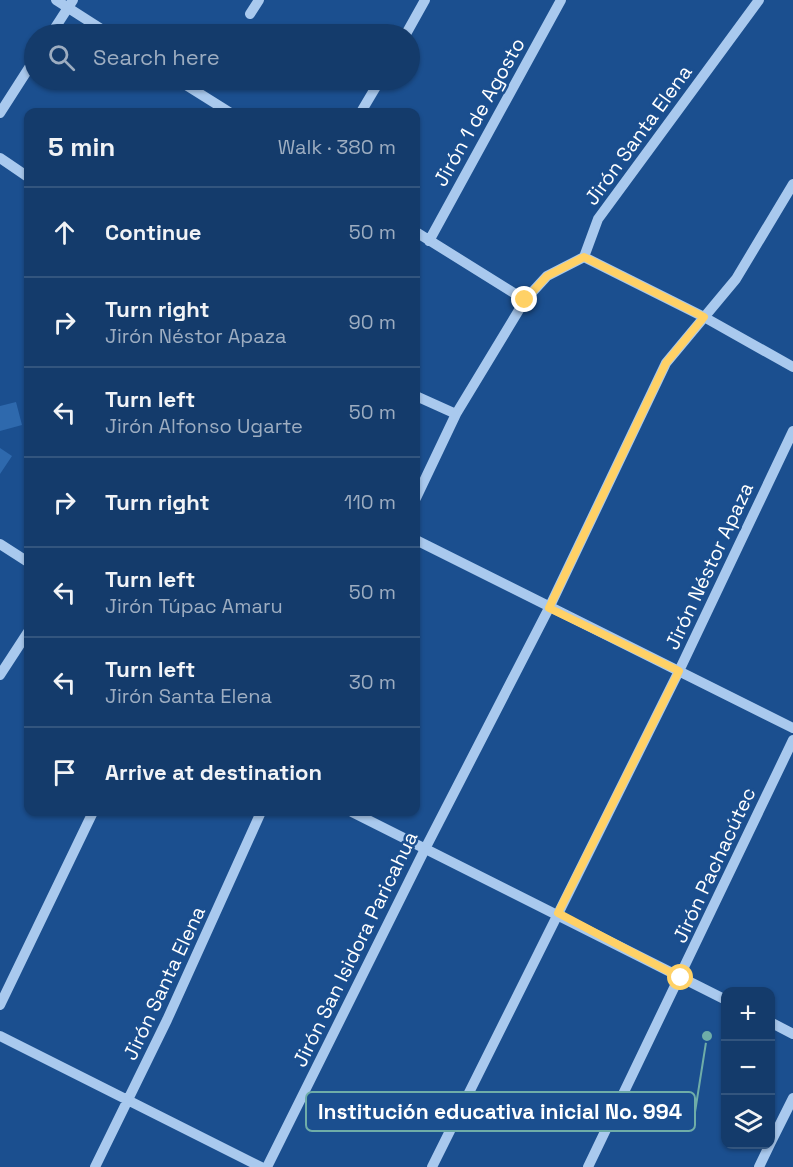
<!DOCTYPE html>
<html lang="en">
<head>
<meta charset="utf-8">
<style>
  :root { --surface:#143b6b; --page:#1d4271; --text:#f1f3f6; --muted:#9dadc1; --line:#33557e }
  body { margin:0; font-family:"Space Grotesk",sans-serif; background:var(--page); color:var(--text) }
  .controls { position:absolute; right:18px; bottom:18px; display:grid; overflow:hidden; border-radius:12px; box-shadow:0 2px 4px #0004 }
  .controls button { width:54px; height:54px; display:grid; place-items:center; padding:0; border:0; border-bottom:2px solid var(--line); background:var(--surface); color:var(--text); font:30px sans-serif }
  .stop { position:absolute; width:18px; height:18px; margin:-14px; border:4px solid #ffd166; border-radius:50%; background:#fff }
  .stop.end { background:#ffd166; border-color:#fff; box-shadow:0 2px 6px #0008 }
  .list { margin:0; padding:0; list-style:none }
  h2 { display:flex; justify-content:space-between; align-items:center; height:78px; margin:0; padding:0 24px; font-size:26px }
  h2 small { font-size:20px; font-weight:400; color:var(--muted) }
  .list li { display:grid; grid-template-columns:39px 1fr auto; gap:18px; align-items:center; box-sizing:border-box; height:90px; padding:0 24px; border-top:2px solid var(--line) }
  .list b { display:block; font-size:22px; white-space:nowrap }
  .list p { margin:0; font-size:20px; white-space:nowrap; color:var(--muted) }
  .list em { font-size:20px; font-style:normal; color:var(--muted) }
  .icon { flex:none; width:33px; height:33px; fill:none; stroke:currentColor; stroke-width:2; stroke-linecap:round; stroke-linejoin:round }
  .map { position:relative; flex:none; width:793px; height:1167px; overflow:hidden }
  .search { position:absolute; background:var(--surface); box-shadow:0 2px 4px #0004; left:24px; top:24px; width:396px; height:66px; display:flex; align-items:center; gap:15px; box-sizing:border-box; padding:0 21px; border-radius:33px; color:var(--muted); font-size:22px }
  .panel { position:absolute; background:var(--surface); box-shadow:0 2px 4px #0004; left:24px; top:108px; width:396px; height:708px; border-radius:12px }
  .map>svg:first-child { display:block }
  .green { fill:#2e69ad }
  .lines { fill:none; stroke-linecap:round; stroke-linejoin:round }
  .minor { stroke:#a9c9ee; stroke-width:10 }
  .route { stroke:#ffd166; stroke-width:8 }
  .labels { text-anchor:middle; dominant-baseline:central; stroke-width:5; stroke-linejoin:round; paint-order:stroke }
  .street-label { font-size:20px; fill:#fff; stroke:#1b4f8f }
  .leader { fill:none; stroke:#6fada8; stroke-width:2 }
  .callout-dot { fill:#6fada8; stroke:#1b4f8f; stroke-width:2 }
  .callout { fill:#1b4f8f; stroke:#6fada8; stroke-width:2 }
  .callout-label { font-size:21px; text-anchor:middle; font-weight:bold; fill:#fff }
</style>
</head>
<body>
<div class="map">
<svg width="793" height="1167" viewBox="0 0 793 1167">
  <rect width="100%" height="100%" fill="#1b4f8f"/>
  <!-- green -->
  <path class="green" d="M16,402l6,23 -22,6v-25z
    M0,448l12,8 -12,18z"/>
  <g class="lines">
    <!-- minor -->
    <path class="minor" d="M56,0l53,34
      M250,14l9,-14
      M51,34l22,-34
      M406,34l19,-34
      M178,80l51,32
      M361,112l19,-32
      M0,113l34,-53
      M0,158l28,19
      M416,232l109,68
      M429,241l132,-241
      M584,257l120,60 89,50
      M416,396l40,18
      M416,498l40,-84 69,-114 22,-24 37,-19 14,-38 161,-219
      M416,540l377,188
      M0,544l28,18
      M0,675l28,-43
      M352,812l374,188
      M0,1005l93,-193
      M770,1022l23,12
      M0,1036l261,131
      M770,1144l23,-46
      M95,1167l72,-147 94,-208
      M267,1167l159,-320 123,-239 117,-245 70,-84 57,-95
      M432,1167l247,-496 114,-240
      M588,1167l205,-427
      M759,1167l11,-23"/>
  </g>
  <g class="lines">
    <!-- route -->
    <path class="route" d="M525,300l22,-24 37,-19 120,60 -38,46 -117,245 130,63 -121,242 123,65"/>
  </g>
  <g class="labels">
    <!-- street labels -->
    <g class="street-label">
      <text transform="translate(479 112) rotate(-61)">Jirón 1 de Agosto</text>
      <text transform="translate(638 135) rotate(-54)">Jirón Santa Elena</text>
      <text transform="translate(709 566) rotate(-65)">Jirón Néstor Apaza</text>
      <text transform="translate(714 865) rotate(-65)">Jirón Pachacútec</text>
      <text transform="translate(355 949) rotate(-64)">Jirón San Isidora Paricahua</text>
      <text transform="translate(164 983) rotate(-65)">Jirón Santa Elena</text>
    </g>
  </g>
  <!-- callouts -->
  <path class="leader" d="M707 1036L695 1112"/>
  <circle class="callout-dot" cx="707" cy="1036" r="6"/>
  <rect class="callout" x="306" y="1092" width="389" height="39" rx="6"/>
  <g class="callout-label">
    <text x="500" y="1119">Institución educativa inicial No. 994</text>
  </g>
</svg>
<div class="controls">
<button>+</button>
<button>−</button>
<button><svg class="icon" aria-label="layers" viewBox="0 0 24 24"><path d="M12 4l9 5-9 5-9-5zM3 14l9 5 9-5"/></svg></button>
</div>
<div class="stop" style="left:681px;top:978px"></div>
<div class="stop end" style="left:525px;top:300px"></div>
<div class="search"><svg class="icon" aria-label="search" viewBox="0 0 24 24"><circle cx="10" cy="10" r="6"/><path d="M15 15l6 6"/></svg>Search here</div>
<section class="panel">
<h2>5 min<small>Walk · 380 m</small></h2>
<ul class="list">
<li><svg class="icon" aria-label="ahead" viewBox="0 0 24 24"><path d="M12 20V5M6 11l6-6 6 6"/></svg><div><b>Continue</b></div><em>50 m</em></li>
<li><svg class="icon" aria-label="right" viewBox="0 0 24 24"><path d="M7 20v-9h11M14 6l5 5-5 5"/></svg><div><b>Turn right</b><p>Jirón Néstor Apaza</p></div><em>90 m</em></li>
<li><svg class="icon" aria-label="left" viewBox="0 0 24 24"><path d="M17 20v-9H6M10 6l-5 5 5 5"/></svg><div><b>Turn left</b><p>Jirón Alfonso Ugarte</p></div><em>50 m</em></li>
<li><svg class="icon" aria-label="right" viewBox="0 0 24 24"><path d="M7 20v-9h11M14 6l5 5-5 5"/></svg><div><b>Turn right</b></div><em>110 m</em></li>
<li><svg class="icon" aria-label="left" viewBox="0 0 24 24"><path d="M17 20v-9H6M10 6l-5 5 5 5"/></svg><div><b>Turn left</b><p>Jirón Túpac Amaru</p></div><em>50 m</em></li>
<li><svg class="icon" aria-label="left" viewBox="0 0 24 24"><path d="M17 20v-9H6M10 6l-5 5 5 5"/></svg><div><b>Turn left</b><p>Jirón Santa Elena</p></div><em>30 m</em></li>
<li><svg class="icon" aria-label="arrive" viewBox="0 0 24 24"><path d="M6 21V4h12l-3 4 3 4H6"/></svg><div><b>Arrive at destination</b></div></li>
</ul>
</section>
</div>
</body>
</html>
